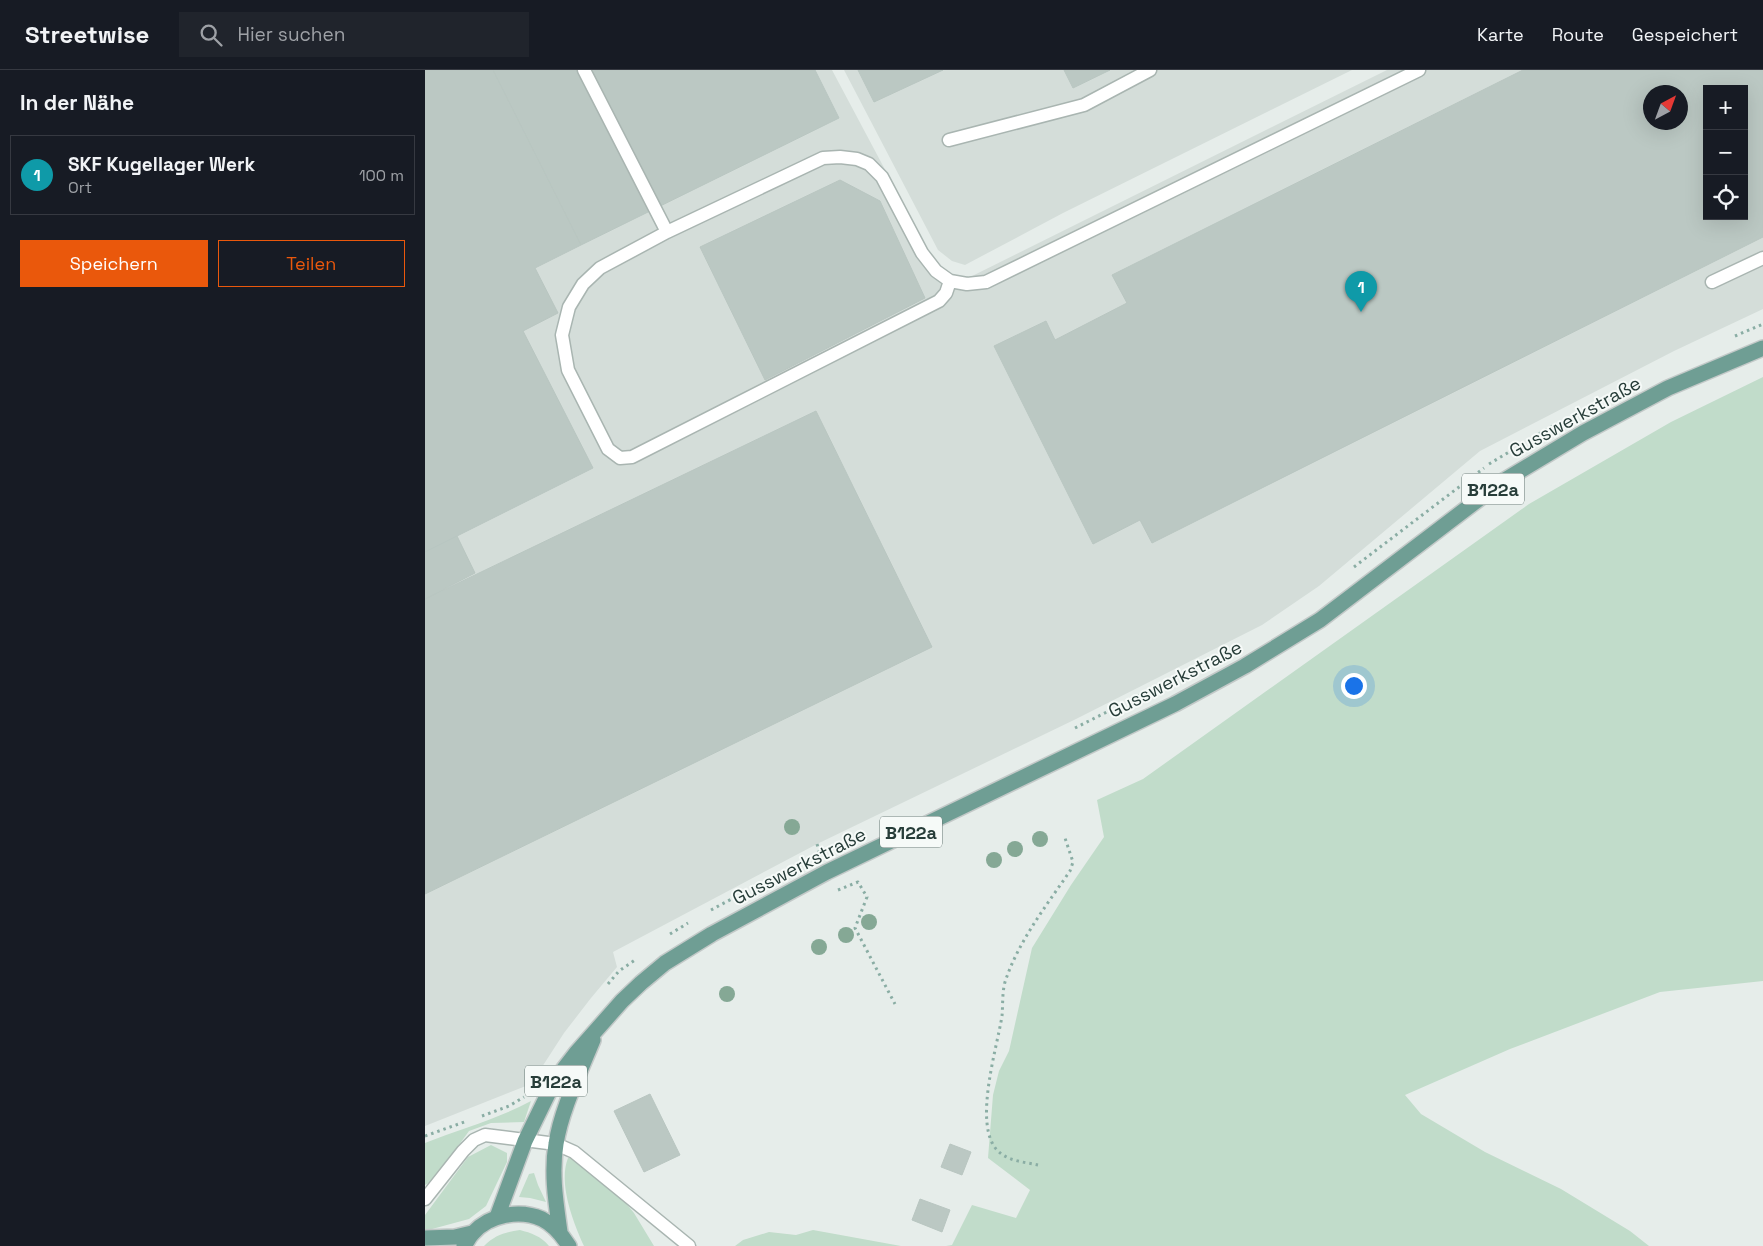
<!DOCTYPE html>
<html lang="de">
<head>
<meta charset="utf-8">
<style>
  :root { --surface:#171b24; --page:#20242c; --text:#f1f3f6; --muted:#9ea1a6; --line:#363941; --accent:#ea580c }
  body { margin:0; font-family:"Space Grotesk",sans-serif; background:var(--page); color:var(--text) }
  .controls { position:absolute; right:15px; top:15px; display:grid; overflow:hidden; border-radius:0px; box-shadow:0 5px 20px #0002 }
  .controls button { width:45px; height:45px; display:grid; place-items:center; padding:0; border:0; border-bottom:1px solid var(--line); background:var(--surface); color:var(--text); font:25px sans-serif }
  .compass { position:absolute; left:1218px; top:15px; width:45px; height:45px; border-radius:50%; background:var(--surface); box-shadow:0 5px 20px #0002; rotate:41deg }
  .you { position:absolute; left:928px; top:615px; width:18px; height:18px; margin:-12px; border:4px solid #fff; border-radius:50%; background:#1a73e8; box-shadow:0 0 0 8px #1a73e833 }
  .badge { display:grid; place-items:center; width:32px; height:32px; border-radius:50%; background:var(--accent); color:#fff; font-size:16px; font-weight:700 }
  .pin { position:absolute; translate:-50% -41px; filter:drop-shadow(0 1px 2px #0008) }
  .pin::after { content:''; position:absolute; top:26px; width:18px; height:15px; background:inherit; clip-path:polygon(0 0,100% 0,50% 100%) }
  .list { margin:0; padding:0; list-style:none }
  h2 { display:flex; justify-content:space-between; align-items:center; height:65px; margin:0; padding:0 20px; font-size:21px }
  h2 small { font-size:16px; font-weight:400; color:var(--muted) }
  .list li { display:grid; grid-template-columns:32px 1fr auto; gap:15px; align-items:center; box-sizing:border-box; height:80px; margin:0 10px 10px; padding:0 10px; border:1px solid var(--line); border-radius:0px }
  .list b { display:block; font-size:19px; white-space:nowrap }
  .list p { margin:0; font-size:16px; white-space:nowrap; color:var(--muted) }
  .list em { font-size:16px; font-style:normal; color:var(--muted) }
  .actions { display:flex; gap:10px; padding:15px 20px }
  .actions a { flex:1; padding:11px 0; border:1px solid var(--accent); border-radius:0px; text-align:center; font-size:18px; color:var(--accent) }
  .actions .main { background:var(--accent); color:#fff }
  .icon { flex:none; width:28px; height:28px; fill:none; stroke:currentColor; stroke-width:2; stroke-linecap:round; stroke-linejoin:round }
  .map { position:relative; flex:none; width:1338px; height:1176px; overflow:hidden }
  header { display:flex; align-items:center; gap:30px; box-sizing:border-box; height:70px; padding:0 25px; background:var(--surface); border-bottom:1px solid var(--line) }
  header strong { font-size:24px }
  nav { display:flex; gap:28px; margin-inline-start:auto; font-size:18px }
  .search { width:350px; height:45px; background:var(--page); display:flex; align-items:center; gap:12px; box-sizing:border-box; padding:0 18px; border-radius:0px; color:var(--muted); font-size:19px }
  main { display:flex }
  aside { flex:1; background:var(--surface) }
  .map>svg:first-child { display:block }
  .built { fill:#d4ddd9; fill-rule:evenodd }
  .green { fill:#c1dcca }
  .building { fill:#bbc8c3; stroke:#b9c6c1; fill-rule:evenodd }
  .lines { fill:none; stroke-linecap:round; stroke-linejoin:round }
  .lane-casing { stroke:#a9b5b1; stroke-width:15 }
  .primary-casing { stroke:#c3c9c8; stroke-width:18 }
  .path { stroke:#8aada4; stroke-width:3; stroke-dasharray:2.5 4; stroke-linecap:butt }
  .lane { stroke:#fff; stroke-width:12 }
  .primary { stroke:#6f9e94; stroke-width:15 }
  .tree { fill:#85a895 }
  .labels { text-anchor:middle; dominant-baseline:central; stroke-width:4; stroke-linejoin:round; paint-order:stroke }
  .shield { fill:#f6faf8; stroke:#657672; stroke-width:1 }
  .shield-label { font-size:18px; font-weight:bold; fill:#273d39 }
  .street-label { font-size:19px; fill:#273d39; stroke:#f6faf8 }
</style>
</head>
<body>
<header>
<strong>Streetwise</strong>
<div class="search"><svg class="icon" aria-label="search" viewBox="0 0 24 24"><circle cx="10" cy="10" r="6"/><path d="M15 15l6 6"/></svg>Hier suchen</div>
<nav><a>Karte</a><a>Route</a><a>Gespeichert</a></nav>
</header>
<main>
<aside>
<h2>In der Nähe<small></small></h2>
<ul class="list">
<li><span class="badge" style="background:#0f9aa8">1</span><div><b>SKF Kugellager Werk</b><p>Ort</p></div><em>100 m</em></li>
</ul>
<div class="actions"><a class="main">Speichern</a><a>Teilen</a></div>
</aside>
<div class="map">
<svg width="1338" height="1176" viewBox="0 0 1338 1176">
  <rect width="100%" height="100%" fill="#e6edea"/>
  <!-- built -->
  <path class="built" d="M0,0h407l116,218 439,-218h376v239l-89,42 -194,100 -161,135 -57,39 -186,94 -259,125 -204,108 4,15 -26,31 -27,35 -33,51 -106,42zM1282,19h37v127h-37zM1226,22h30v30h-30z
    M419,0h508l-289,143 -98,52 -13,-4 -14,-11z"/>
  <!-- green -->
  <path class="green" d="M1338,307v604l-103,11 -150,57 -105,46 16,19 64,38 76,37 69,42 19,15h-703l6,-1 20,-40 44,13 14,-28 -42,-32 5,-63 6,-24 10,-20 23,-103 39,-63 33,-48 -7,-37 46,-21 386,-275 142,-82z
    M106,1031l-7,21 -33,1 -22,8 -36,50 -8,4v-42c35,-14 73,-24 106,-42z
    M66,1075l16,8v9l-21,44 -17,13 -37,10h-7v-14l43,-58z
    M143,1088h6l46,38 14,17 20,33h-70c-11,-24 -26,-63 -16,-88z
    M109,1103l4,12 8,17 -16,-4 -11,-1 10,-23z
    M95,1160c11,3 21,6 29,16h-65c11,-11 21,-14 36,-16z
    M388,1160l88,16h-166l8,-6 26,-8 27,3z"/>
  <!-- building -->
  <path class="building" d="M0,0h68l88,175 -46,23 23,45 -35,18 70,137 -168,84z
    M68,0h322l24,48 -258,127z
    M433,0h85l-69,32z
    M639,0h46l-37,18z
    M1098,0h240v167l-611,306 -12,-23 -47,24 -99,-198 52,-25 9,19 72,-37 -15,-28zM1282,19h37v127h-37zM1226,22h30v30h-30z
    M415,110l40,21 45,97 -160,82 -65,-133z
    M391,341l116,236 -507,247v-295z
    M32,466l18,37 -50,26v-47z
    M225,1024l30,61 -36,17 -30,-61z
    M525,1074l21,8 -9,23 -21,-8z
    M495,1129l30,11 -8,22 -30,-12z"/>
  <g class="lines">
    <defs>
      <path id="lane" d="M159,0l83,162 156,-74 17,-1 17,2 12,5 13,13 40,76 14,18 14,10 17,3 19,-2 433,-212
        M524,70l135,-35 66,-35
        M242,162l-67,36 -17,16 -14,23 -7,28 6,35 40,79 12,9 12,-1 307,-156 7,-8 4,-12
        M1287,212l51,-24
        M0,1129l38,-48 11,-11 11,-5 71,9 18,8 115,94"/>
      <path id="primary" d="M72,1147l28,-76 23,-47 11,-19 17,-22 46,-52 19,-18 24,-20 47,-29 115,-62 348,-168 70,-38 75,-46 180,-137 83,-50 85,-45 95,-40
        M135,1162c-4,-29 -9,-59 -4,-88 5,-34 24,-72 37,-104
        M0,1168l30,-1 17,-4
        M39,1176c3,-4 5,-9 9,-13 16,-18 46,-24 69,-14 12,6 20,16 27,27"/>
    </defs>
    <!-- lane casing -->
    <use href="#lane" class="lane-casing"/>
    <!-- primary casing -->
    <use href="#primary" class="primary-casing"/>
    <!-- path -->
    <path class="path" d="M1310,266l28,-12
      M1064,394l65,-39
      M929,497l130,-99
      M650,658l133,-67
      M392,774l3,11
      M413,820l20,-8 9,15 -12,31 40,76
      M286,840l43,-23
      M245,864l18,-11
      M183,914l11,-13 16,-11
      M57,1046l27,-10 15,-9
      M0,1066l42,-15
      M613,1095c-14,-3 -31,-4 -41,-15 -24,-26 0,-102 5,-134 1,-11 0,-23 3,-34 13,-40 41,-76 65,-111l3,-9 -8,-24"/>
    <!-- lane -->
    <use href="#lane" class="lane"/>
    <!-- primary -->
    <use href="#primary" class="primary"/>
  </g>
  <!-- trees -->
  <g class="tree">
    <circle cx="367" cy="757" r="8"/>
    <circle cx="615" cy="769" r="8"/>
    <circle cx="590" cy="779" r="8"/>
    <circle cx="569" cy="790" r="8"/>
    <circle cx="444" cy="852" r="8"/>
    <circle cx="421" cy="865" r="8"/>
    <circle cx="394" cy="877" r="8"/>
    <circle cx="302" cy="924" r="8"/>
  </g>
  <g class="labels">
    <!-- shield labels -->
    <g class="shield">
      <rect x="1037" y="403.5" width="62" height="31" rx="4"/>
      <rect x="455" y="746.5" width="62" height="31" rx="4"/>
      <rect x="100" y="995.5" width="62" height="31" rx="4"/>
    </g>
    <g class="shield-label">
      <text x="1068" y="419">B122a</text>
      <text x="486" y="762">B122a</text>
      <text x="131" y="1011">B122a</text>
    </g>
    <!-- street labels -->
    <g class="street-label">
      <text transform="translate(1150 347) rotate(-29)">Gusswerkstraße</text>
      <text transform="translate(750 609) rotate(-27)">Gusswerkstraße</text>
      <text transform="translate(374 796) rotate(-27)">Gusswerkstraße</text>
    </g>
  </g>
</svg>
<div class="controls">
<button>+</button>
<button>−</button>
<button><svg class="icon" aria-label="locate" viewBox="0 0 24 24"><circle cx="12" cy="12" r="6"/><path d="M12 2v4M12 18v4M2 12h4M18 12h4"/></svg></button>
</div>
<svg class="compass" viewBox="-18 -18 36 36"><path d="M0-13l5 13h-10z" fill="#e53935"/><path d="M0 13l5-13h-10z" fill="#9ea1a6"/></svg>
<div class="you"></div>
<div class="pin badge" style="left:936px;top:242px;background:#0f9aa8">1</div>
</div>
</main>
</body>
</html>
